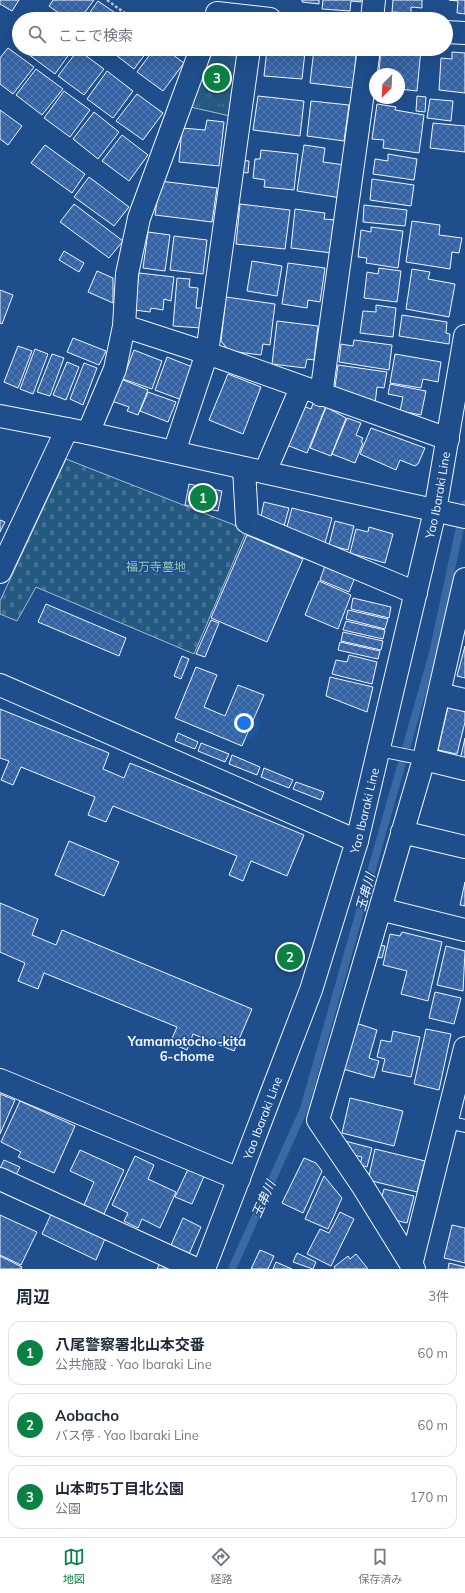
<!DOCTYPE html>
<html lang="ja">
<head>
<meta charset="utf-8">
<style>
  :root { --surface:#fff; --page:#f2f2f3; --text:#1f2937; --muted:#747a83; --line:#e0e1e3; --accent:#0b8043 }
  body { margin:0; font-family:Mulish,"Noto Sans JP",sans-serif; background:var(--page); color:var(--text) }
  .compass { position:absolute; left:369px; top:68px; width:36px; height:36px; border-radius:50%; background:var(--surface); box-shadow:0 4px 16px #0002; rotate:204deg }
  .you { position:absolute; left:244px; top:723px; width:14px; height:14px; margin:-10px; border:3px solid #fff; border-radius:50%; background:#1a73e8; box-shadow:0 0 0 6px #1a73e833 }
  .badge { display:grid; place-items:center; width:26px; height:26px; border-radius:50%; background:var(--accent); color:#fff; font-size:13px; font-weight:700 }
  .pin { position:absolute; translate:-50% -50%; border:2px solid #fff; box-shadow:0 1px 4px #0006 }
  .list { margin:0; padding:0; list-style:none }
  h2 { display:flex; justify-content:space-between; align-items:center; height:52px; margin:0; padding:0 16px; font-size:17px }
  h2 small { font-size:13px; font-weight:400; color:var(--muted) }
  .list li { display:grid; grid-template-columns:26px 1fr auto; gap:12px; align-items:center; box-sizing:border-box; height:64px; margin:0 8px 8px; padding:0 8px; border:1px solid var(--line); border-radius:12px }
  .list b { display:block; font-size:15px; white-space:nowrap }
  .list p { margin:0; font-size:13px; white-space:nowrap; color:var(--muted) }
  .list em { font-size:13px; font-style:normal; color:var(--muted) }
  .icon { flex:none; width:22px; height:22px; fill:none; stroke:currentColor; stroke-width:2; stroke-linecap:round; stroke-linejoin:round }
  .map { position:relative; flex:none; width:465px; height:1269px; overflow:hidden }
  .search { position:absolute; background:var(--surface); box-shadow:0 4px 16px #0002; left:12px; right:12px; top:12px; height:44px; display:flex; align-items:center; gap:10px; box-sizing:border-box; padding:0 14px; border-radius:22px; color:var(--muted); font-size:15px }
  .sheet { height:268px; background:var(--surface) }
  nav { display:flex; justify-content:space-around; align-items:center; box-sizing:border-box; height:56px; border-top:1px solid var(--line); background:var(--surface); font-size:11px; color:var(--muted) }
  nav a { display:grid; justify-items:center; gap:2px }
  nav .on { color:var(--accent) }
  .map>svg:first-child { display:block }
  .grass { fill:url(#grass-tufts); stroke:#a8bbd7 }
  .cemetery { fill:url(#cemetery-stones); stroke:#a8bbd7 }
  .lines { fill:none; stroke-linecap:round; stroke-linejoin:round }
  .stream { stroke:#3b69a3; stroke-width:8 }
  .building { fill:url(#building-cross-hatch); stroke:#f2f6ff }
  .service-casing { stroke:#f2f6ff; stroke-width:14 }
  .minor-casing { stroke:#f2f6ff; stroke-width:24 }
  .tertiary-casing { stroke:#f2f6ff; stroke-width:24 }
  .primary-casing { stroke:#f2f6ff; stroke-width:24 }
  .path { stroke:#b3c4dc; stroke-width:2.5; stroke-dasharray:3 2; stroke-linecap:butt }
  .service { stroke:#1f4e8c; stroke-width:12 }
  .minor { stroke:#1f4e8c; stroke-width:22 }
  .tertiary { stroke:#1f4e8c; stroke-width:22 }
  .primary { stroke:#1f4e8c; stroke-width:22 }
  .labels { text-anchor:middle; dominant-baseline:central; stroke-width:3; stroke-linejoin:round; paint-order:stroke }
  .street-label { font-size:12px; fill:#f2f6ff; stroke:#1f4e8c }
  .park-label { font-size:12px; fill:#97c8a6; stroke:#1f4e8c }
  .water-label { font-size:13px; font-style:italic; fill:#f2f6ff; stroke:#1f4e8c }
  .neighbourhood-label { font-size:13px; font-weight:bold; fill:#f2f6ff; stroke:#1f4e8c }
</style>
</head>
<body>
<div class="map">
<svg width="465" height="1269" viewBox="0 0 465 1269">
  <defs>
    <pattern id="grass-tufts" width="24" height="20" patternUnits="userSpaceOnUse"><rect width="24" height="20" fill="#245a82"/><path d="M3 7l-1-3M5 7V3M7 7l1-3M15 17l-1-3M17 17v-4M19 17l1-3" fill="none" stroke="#447295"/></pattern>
    <pattern id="cemetery-stones" width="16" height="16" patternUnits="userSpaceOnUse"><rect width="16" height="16" fill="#245a82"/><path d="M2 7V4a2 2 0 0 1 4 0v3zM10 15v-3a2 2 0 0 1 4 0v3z" fill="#447295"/></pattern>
    <pattern id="building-cross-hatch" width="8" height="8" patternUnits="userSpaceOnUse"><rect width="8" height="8" fill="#3563a3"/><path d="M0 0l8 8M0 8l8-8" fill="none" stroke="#537ab1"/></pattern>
  </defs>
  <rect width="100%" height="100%" fill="#1f4e8c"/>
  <!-- grass -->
  <path class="grass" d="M210,49h29l-9,67 -44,-10z"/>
  <!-- cemetery -->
  <path class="cemetery" d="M66,459l181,71 -53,124 -158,-67 -19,34 -17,-7v-13z"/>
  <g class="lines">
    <!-- stream -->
    <path class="stream" d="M232,1269l72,-160 129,-456 32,-149"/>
  </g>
  <!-- building -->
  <path class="building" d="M0,0h19l-7,11 -12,-7z
    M53,0h41l-14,19h-13l-18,-13z
    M302,0h17v4l-17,-2z
    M323,0h38v2l-10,-1 -1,10 -28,-2z
    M393,0h29v8l-11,-1v6l-19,-1z
    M449,0h16v14l-8,-1 1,-12z
    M98,1l26,18h-39z
    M8,48l26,19 -21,27 -13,-10v-26z
    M32,49h41l-18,25 -27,-20z
    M108,49h41l-15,20z
    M154,49h11l19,14 -21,28 -26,-19z
    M267,49l38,3 -3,27 -38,-3z
    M314,49h20v3l22,3 -3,33 -43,-5z
    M381,49h40l-4,42 -18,-2v-15l-20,-2z
    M78,50l26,19 -20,26 -26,-19z
    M452,52l13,1v40l-26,-3 2,-32 11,1z
    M36,69l27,20 -21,26 -26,-20z
    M107,71l26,20 -20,27 -26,-19z
    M64,91l26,19 -20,27 -26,-19z
    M137,94l26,19 -20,27 -27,-19z
    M258,96l46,5 -4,35 -47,-6z
    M417,96l9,1 -1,15 -9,-1z
    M430,99l23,2 -2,20 -24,-3z
    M311,101l38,4 -5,36 -37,-5z
    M377,104l19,3 -1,3 29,5 -5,38 -36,-5 1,-8 -12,-1z
    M0,110l22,16 -14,19 -8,-6z
    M94,112l25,20 -21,27 -25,-20z
    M207,120l17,2 -5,44 -40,-4 3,-34 23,2z
    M433,123l32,3v26l-35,-4z
    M122,135l26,20 -19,26 -27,-20z
    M45,145l40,29 -13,19 -41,-30z
    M304,145l21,3 -2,14 22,3 -4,33 -44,-7z
    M261,150l37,4 -4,36 -30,-3 1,-7 -12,-2 2,-19h5z
    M388,154l29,5 -3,21 -41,-6 2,-15 13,2z
    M241,160l8,1 -1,12 -8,-1z
    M89,177l40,30 -15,19 -40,-29z
    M372,179l42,6 -3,21 -41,-6z
    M160,181l57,7 -5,34 -57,-7z
    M74,204l49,37 -14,17 -49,-36z
    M240,204l50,6 -5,39 -49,-5z
    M364,205l43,5 -2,16 -42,-4z
    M295,209l30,4 -1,6 12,1 -4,33 -41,-5z
    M412,221l28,4 -1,10 23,3 -3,15 -7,-1 -2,17 -44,-7z
    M371,227l32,4 -5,37 -32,-5 1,-5 -9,-1 3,-27 10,2z
    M148,232l22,3 -5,36 -22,-3z
    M174,236l33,4 -4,34 -33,-4z
    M64,251l20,12 -5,9 -20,-12z
    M252,261l30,5 -5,30 -30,-5z
    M288,263l37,5 -5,34 -12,-2 -1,8 -25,-4z
    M379,268l22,3 -4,31 -33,-4 3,-26 11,2z
    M412,269l18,3 -2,7 27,5 -6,33 -43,-8z
    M97,271l16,7v25l-25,-11z
    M139,273l35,4 -3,24 -7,-2 -1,11 -12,-2 -1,4 -16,-2z
    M177,278l13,1 -1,8 9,1 -2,20h7l-2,20 -28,-2z
    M0,290l13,5 -11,29 -2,-1z
    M226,297l49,7 -5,41 -7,-1 -2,11 -32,-4 -8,-10z
    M376,305l20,3 -3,29 -33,-4 3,-22 13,1z
    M402,315l45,7 -1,11 4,1 -1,10 -50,-8z
    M277,321l41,5 -4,34 -7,-1 -2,9 -33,-4z
    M73,338l33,13 -7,14 -32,-13z
    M354,340l38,5 -3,25 -50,-8 2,-18 12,2z
    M18,346l14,5 -14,37 -14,-6z
    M35,349l13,5 -15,40 -13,-5z
    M134,350l28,11 -10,28 -29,-10z
    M52,354l12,4 -14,38 -13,-4z
    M395,354l46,8 -3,20 -15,-3 -2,9 -31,-5z
    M167,357l28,11 -13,32 -27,-10z
    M67,362l12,5 -13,33 -13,-5z
    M84,363l13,5 -14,37 -13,-6z
    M338,365l49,7 -3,16 -7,-1 -2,17 -40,-17z
    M228,374l33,13 -18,47 -34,-14z
    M121,379l27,11 -10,25 -11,-4 2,-4 -17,-6z
    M390,384l36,7 -5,24 -21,-4 3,-14 -15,-3z
    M148,392l28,10 -8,20 -28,-11z
    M314,401l12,5 -19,47 -23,-9 16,-39 11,4z
    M326,407l20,11 -15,38 -21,-8z
    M347,418l14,5 -5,12 7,3 -2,4 2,1 -8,20 -23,-9z
    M371,428l54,20 -7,16 -3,2 -15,-6 -4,10 -36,-16z
    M189,484l33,7 -4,20 -33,-6z
    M264,502l25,6 -5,18 -23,-10z
    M292,508l40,10 -7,25 -38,-16z
    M0,520l5,2 -5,10z
    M335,521l19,5 -6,24 -19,-5z
    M369,527l24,7 -8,29 -35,-10 6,-24 12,3z
    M247,535l56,24 -36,83 -56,-24z
    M326,563l30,12 -7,17 -29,-12z
    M319,581l32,14 -13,34 -33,-14z
    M353,598l38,9 -2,11 -38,-9z
    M46,604l80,34 -7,18 -81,-34z
    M348,610l40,9 -3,10 -39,-10z
    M211,620l8,3 -14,34 -9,-3z
    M346,621l39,9 -2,9 -40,-9z
    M343,632l40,9 -2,9 -40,-9z
    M340,642l40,9 -2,8 -40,-9z
    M465,646v32l-8,-2z
    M349,655l28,7 -5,22 -40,-10 4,-14 11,2z
    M182,656l7,3 -8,20 -7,-3z
    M196,667l21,8 -13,32 21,9 13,-31 26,10 -22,51 -67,-28z
    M330,677l43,10 -6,25 -41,-16z
    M448,707l17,4v11l-8,32 -19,-4z
    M0,709l109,44 -6,16 21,9 6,-15 174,72 -17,41 -36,-15 -8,20 -14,-6 8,-19 -124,-50 -7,16 -18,-7 7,-18 -74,-30 -8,18 -12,-5 8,-19 -9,-3z
    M178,733l20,9 -3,7 -20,-8z
    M465,738v23l-5,-1z
    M201,743l28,11 -4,8 -27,-11z
    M232,755l28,12 -3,8 -28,-11z
    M264,768l29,12 -4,8 -28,-11z
    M296,782l28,10 -3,8 -28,-11z
    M69,841l50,21 -15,34 -49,-21z
    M465,882v24l-5,-1z
    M0,903l38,16 -6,16 24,10 6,-15 190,79 -18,42 -41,-17 -6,16 -17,-7 7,-16 -133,-54 -6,16 -20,-8 7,-18 -25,-11z
    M402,932l40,10 -14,59 -27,-7 6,-23 -24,-6 7,-31 10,2z
    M379,945l6,1 -3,12 -6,-1z
    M446,946l19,5 -2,40 -26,-6z
    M435,992l26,6 -7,26 -25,-6z
    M356,1023l21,7 -8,28 10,3 -5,17 -31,-9z
    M426,1029l25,5 -12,56 -25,-6z
    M393,1031l27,6 -9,40 -29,-6 3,-12 -8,-2 4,-17 10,2z
    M0,1094l15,6 -15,34z
    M350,1098l53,13 -9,35 -52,-13z
    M20,1101l55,25 -21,47 -36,-16 3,-5 -20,-10z
    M345,1141l27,7 -5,19 -7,-2 2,-8 -19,-5z
    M375,1149l50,12 -8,31 -49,-12z
    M80,1150l44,20 -20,44 -20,-9 10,-23 -24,-11z
    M135,1156l19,9 -6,14 28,13 -16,36 -18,-9 -4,9 -14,-7 4,-8 -16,-8z
    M304,1158l12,5 6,8 -19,42 -21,-10z
    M4,1160l16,7 -4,8 -16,-7z
    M189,1167l16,7 -13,30 -17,-7z
    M324,1176l18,22 -14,31 -23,-10z
    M384,1189l30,7 -7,27 -17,-4 -10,-16z
    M53,1210l54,24 -11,26 -54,-26z
    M340,1212l14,7 -23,47 -24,-12 13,-25 9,4z
    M0,1215l37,17 -16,33 -21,-10z
    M183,1218l18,9 -12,27 -18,-9z
    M452,1225l13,3v35l-21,-5z
    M260,1250l14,6 -6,13h-17z
    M297,1253l19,9 -3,7 -20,-7z
    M356,1254l12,15h-33l-1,-2 14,-11 2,3z
    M0,1256l22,11 -1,2h-21z
    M162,1259l19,10h-24z
    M276,1262l16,7h-19z
    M449,1263l16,4v2h-17z"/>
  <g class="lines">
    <defs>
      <path id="service" d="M379,750l45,9
        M447,1122l18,4"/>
      <path id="minor" d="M217,13l53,6
        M372,19l2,-19
        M446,32l19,1
        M124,326l83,27 241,86
        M321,395l48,-346
        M88,433l27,-64 9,-43 3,-52 12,-56 62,-169
        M174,452l33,-99 42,-304
        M244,468l3,54 169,71
        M265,472l36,-84
        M0,572l67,-143
        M0,685l357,156
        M439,694l26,6
        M424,759l41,10
        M402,832l63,15
        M380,909l44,-150 41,-180
        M0,1080l239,99
        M0,1179l196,90
        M411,1265l54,-217
        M414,1269l-52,-84 -44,-65 62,-211 85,21"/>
      <path id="tertiary" d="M0,416l88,17 377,84"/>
      <g id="primary">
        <path id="s1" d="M204,1269l107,-279 46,-149 78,-330 30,-175"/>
      </g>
    </defs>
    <!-- service casing -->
    <use href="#service" class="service-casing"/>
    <!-- minor casing -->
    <use href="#minor" class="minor-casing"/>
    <!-- tertiary casing -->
    <use href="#tertiary" class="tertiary-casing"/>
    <!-- primary casing -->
    <use href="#primary" class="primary-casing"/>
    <!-- path -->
    <path class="path" d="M107,0l26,19"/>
    <!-- service -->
    <use href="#service" class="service"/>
    <!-- minor -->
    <use href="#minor" class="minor"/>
    <!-- tertiary -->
    <use href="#tertiary" class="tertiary"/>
    <!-- primary -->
    <use href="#primary" class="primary"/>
  </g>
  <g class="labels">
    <!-- street labels -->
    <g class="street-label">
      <text stroke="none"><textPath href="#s1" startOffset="810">Yao Ibaraki Line</textPath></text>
      <text stroke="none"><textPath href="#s1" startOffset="486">Yao Ibaraki Line</textPath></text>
      <text stroke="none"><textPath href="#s1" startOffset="162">Yao Ibaraki Line</textPath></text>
    </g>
    <!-- park labels -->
    <g class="park-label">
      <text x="156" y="566">福万寺墓地</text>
    </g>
    <!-- water labels -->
    <g class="water-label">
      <text transform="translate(365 892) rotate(-74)">玉串川</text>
      <text transform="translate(263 1199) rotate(-66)">玉串川</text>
    </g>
    <!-- neighbourhood labels -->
    <g class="neighbourhood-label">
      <text x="187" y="1041">Yamamotocho-kita<tspan x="187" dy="15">6-chome</tspan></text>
    </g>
  </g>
</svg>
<svg class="compass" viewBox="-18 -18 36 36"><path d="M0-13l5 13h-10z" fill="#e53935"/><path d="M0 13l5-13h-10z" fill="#747a83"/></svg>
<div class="you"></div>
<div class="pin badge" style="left:203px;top:498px">1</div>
<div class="pin badge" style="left:290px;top:957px">2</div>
<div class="pin badge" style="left:217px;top:78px">3</div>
<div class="search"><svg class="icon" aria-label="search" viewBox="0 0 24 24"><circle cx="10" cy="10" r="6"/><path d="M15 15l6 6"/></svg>ここで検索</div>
</div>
<section class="sheet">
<h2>周辺<small>3件</small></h2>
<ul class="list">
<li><span class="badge">1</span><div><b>八尾警察署北山本交番</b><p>公共施設 · Yao Ibaraki Line</p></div><em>60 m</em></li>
<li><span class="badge">2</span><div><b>Aobacho</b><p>バス停 · Yao Ibaraki Line</p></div><em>60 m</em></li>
<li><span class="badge">3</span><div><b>山本町5丁目北公園</b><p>公園</p></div><em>170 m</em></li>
</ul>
</section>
<nav>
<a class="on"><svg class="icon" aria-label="map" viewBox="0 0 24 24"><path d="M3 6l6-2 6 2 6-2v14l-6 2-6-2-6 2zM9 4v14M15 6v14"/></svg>地図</a>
<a><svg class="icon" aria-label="directions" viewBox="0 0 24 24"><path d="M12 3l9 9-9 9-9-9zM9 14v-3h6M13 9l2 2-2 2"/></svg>経路</a>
<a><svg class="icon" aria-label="saved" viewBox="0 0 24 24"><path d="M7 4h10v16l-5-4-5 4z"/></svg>保存済み</a>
</nav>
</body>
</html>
